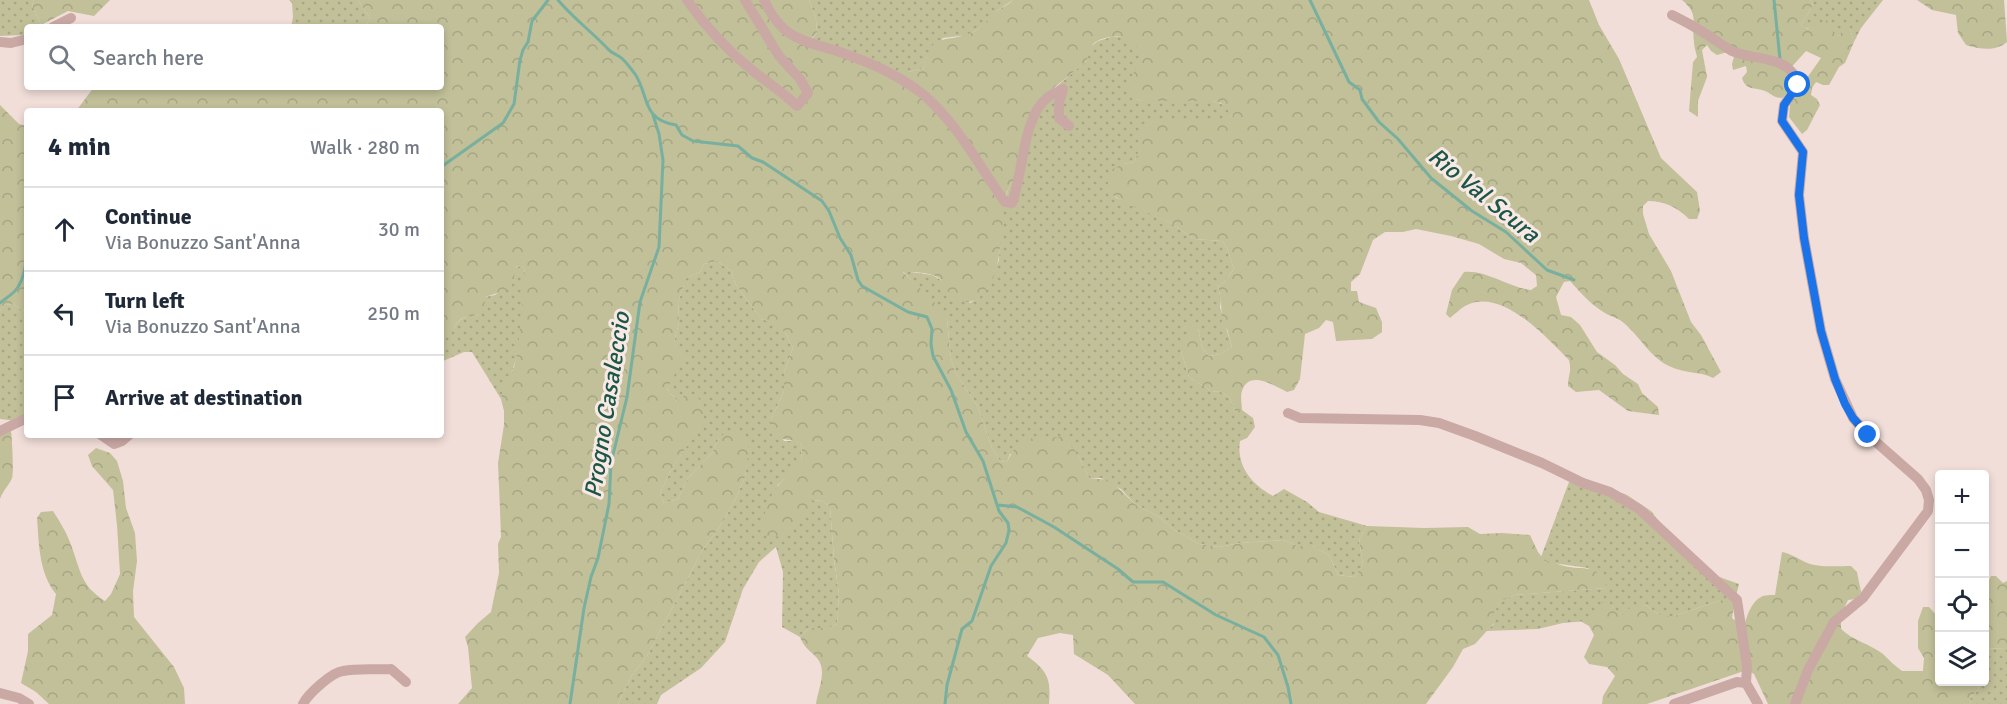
<!DOCTYPE html>
<html lang="en">
<head>
<meta charset="utf-8">
<style>
  :root { --surface:#fff; --page:#f6f6f7; --text:#1f2937; --muted:#747a83; --line:#e0e1e3 }
  body { margin:0; font-family:Signika,sans-serif; background:var(--page); color:var(--text) }
  .controls { position:absolute; right:18px; bottom:18px; display:grid; overflow:hidden; border-radius:6px; box-shadow:0 3px 9px #0003 }
  .controls button { width:54px; height:54px; display:grid; place-items:center; padding:0; border:0; border-bottom:2px solid var(--line); background:var(--surface); color:var(--text); font:30px sans-serif }
  .stop { position:absolute; width:18px; height:18px; margin:-14px; border:4px solid #1a73e8; border-radius:50%; background:#fff }
  .stop.end { background:#1a73e8; border-color:#fff; box-shadow:0 2px 6px #0008 }
  .list { margin:0; padding:0; list-style:none }
  h2 { display:flex; justify-content:space-between; align-items:center; height:78px; margin:0; padding:0 24px; font-size:26px }
  h2 small { font-size:20px; font-weight:400; color:var(--muted) }
  .list li { display:grid; grid-template-columns:39px 1fr auto; gap:18px; align-items:center; box-sizing:border-box; height:84px; padding:0 24px; border-top:2px solid var(--line) }
  .list b { display:block; font-size:22px; white-space:nowrap }
  .list p { margin:0; font-size:20px; white-space:nowrap; color:var(--muted) }
  .list em { font-size:20px; font-style:normal; color:var(--muted) }
  .icon { flex:none; width:33px; height:33px; fill:none; stroke:currentColor; stroke-width:2; stroke-linecap:round; stroke-linejoin:round }
  .map { position:relative; flex:none; width:2007px; height:704px; overflow:hidden }
  .search { position:absolute; background:var(--surface); box-shadow:0 3px 9px #0003; left:24px; top:24px; width:420px; height:66px; display:flex; align-items:center; gap:15px; box-sizing:border-box; padding:0 21px; border-radius:6px; color:var(--muted); font-size:22px }
  .panel { position:absolute; background:var(--surface); box-shadow:0 3px 9px #0003; left:24px; top:108px; width:420px; height:330px; border-radius:6px }
  .map>svg:first-child { display:block }
  .grass { fill:url(#grass-dots) }
  .forest { fill:url(#forest-crowns) }
  .lines { fill:none; stroke-linecap:round; stroke-linejoin:round }
  .stream { stroke:#78af9e; stroke-width:3 }
  .minor { stroke:#caa9a5; stroke-width:10 }
  .route { stroke:#1a73e8; stroke-width:8 }
  .labels { text-anchor:middle; dominant-baseline:central; stroke-width:6; stroke-linejoin:round; paint-order:stroke }
  .water-label { font-size:24px; font-style:italic; fill:#1c5746; stroke:#f9e9e6 }
</style>
</head>
<body>
<div class="map">
<svg width="2007" height="704" viewBox="0 0 2007 704">
  <defs>
    <pattern id="grass-dots" width="8" height="8" patternUnits="userSpaceOnUse" patternTransform="scale(1.5)"><rect width="8" height="8" fill="#c1c099"/><path d="M2 2h.1M6 6h.1" fill="none" stroke="#a6a584" stroke-width="1.8" stroke-linecap="round"/></pattern>
    <pattern id="forest-crowns" width="20" height="18" patternUnits="userSpaceOnUse" patternTransform="scale(1.5)"><rect width="20" height="18" fill="#c1c099"/><path d="M2 6a3 3 0 1 1 6 0M12 15a3 3 0 1 1 6 0" fill="none" stroke="#a6a584"/></pattern>
  </defs>
  <rect width="100%" height="100%" fill="#f2ded9"/>
  <!-- grass -->
  <path class="grass" d="M0,0h34l-2,5 9,20 -4,2h-10v6l-4,2 -23,1z
    M289,0h69l12,18 -5,9h-74l2,-10 -1,-14z
    M809,0h204l-15,10 -12,14 -18,11 -25,3 -16,19 -3,11 -16,4h-24l-72,-33 5,-6 -1,-14z
    M1810,0h73l-22,28 -7,14 -4,-13 -11,7c-12,-6 -26,-3 -38,-11l12,-20z
    M1111,37h15l7,4 7,8 3,11 -11,38 11,3h69c11,2 15,6 21,15l-18,5h-62l-19,41 -11,2 -8,33 54,25 25,17 28,2 5,7 7,21 -10,13 -6,4 3,14 -1,8 12,39 -12,7 -11,2 -7,-9 -4,-19 -17,23 8,26 22,14 10,1 9,6 5,14 7,-2 11,8 2,9 -8,11 -7,3c-4,25 12,44 33,55l11,-7 23,13 12,10 48,14 -8,14 4,25 -9,12 -16,-2 -9,-20 -16,-9h-15l-15,-6 -43,3 -21,4 -20,-3 -26,-15 -12,-11 -26,-14 -14,-15 -20,-11h-12l-12,-25 -67,1 -3,8 -7,-1 -8,-13 -14,-41 -23,-35 -4,-14 -4,-38 -44,-49 29,4 9,5 29,23 8,-5 9,-9 12,-29 2,-44 7,-26 10,-18 23,-72 45,-39 4,-14 8,-6z
    M717,261l14,10 5,14 25,34 15,4 10,11 7,14 -9,25v18l-13,29 13,21h11l7,3 -1,19 -24,23 34,14 12,1 7,6 4,53 5,34 -2,30 -8,4h-20l-9,9 -18,-10 1,-55 -7,-25 -17,15 -16,27 -18,53 -24,26 -40,27 -4,9h-39l14,-29 15,-19 55,-105 17,-23 16,-28 10,-23 3,-31 -29,-8 -7,15 -24,25 -10,21 -14,4 -4,-10 10,-21 34,-53 -27,-18 -10,-12 6,-14 1,-33 5,-19 -1,-21 6,-17v-6l16,-7 4,-8z
    M518,266l6,2 1,6c1,27 -2,69 -12,94 -4,11 -9,19 -12,31l-29,-47h-8l-23,10 3,-5 -3,-8v-18h12c6,-14 11,-14 25,-16l7,-18 10,-2 19,-15v-11z
    M5,304l10,1 12,8v100l-11,8 -16,-2v-108z
    M1572,474l55,21 24,16 18,23 39,39 31,11 -4,16h-13l-48,16h-13l-16,-11 -22,10 -7,-3 -4,-6 -25,15 -24,2 -25,6 -52,2 8,-7 -4,-6 10,-16 14,-7 92,-7 -18,-20 -43,-6 -4,-5z
    M1985,648l22,1v55h-36l-1,-6 9,-9 -3,-7h8z"/>
  <!-- forest -->
  <path class="forest" d="M34,0h76l-16,16 -26,-5 -27,14 -9,-20z
    M358,0h451l7,19 1,14 -5,5 73,34h23l16,-4c9,-37 16,-24 44,-34 13,-4 19,-14 29,-23 5,-4 11,-6 16,-11h576l10,25 20,34 42,99 36,34 3,19 -3,8h-8c-12,-12 -25,-18 -41,-18l-5,5v8l6,20 22,37 20,51 10,13 20,37 -8,6c-13,-7 -28,-4 -44,-12 -19,-9 -28,-28 -44,-42 -6,-6 -13,-7 -20,-11 -14,-8 -24,-20 -35,-32l-6,1 -8,15 5,18 10,2 9,8 17,27 18,13 8,9 15,10 4,9 16,14 1,8 -31,-4 -29,-21 -23,2 -8,-6c0,-12 4,-13 1,-26 -22,-22 -68,-74 -104,-54 -5,3 -10,8 -15,12l-4,-4 6,-24 12,-18c23,-2 43,15 67,18l6,-4 -1,-11 -15,-12 -17,-4 -25,-15 -28,-8 -35,-7 -13,3h-18l-12,8 -13,34 -9,8v9h6l2,11 17,6 6,14v10l-10,7 -36,2 -3,-19 -7,-2 -7,8 -14,6 -5,45 -6,11 -7,2c-12,-6 -38,-23 -45,-1 -2,5 0,14 0,19l-7,2 -5,-14 -9,-6 -10,-1 -22,-14 -8,-26 8,-24 4,-3 5,4 4,19 7,9 11,-2 12,-7 -5,-18 -5,-3 -1,-26 -3,-14 6,-4 10,-13 -7,-21 -5,-7 -28,-2 -25,-17 -42,-18 -20,-13 2,-20 14,-7 11,-2 6,-14 -4,-15 7,-9 10,-3 62,-1 18,-4 -12,-13 -9,-2h-69l-11,-3c-6,-15 1,-27 11,-38 -5,-17 -14,-26 -33,-23 -27,5 -15,15 -26,26 -10,10 -40,30 -44,40 -10,22 -12,47 -22,69 -3,7 -8,13 -11,20 -9,32 0,86 -30,107 -12,8 -26,-3 -34,-13 -3,-6 1,-4 -4,-8 -9,-6 -26,-6 -36,-6l37,36 7,12 4,38 4,14 23,35 14,41 8,13 7,1c13,-29 30,-24 57,-25l13,16 12,25 21,2 25,24 26,14 12,11 26,15 20,3 21,-4 43,-3 15,6h15l16,9 9,20 16,2 9,-12 -4,-25 8,-14 57,2 44,-1 12,7 22,-1 28,2 8,17 7,9c7,0 12,3 19,5 20,5 35,-4 43,22l-93,7 -14,7 -9,16 3,5 -19,21 -12,5 -10,18 -27,37h-291l-27,-29 -34,-21 -1,-19 -13,-2 -22,5 -11,18c21,15 24,23 22,48h-233c2,-16 13,-35 -1,-48 -7,-7 -11,-9 -15,-19l9,-9h20l8,-4 2,-30 -5,-35 -4,-52 -7,-6 -12,-1 -2,15 -23,21 -19,1 -5,-8c5,-36 14,-42 39,-67l1,-18c-10,-5 -20,-4 -30,-8l-1,-16 13,-29v-18l9,-25 -7,-14 -10,-10 -15,-5 -25,-34 -5,-14 -14,-10 -13,3 -4,8 -16,7v6l-6,17 1,21 -5,19 10,15 -17,32 10,12 10,-7 9,1 7,9 1,16 -34,52 -10,21 4,10 14,-4 10,-21 24,-25 7,-15 6,-5h10l8,5 5,8v8l-3,23 -10,23 -16,28 -17,23 -55,105 -15,19 -14,29h-160l14,-16 -4,-41 -3,-10 13,-14 13,-11 8,-39 -1,-29 3,-7 -1,-27 -2,-47 6,-38v-14l-3,-12 3,-13 10,-19 4,-18 7,-75 -1,-6 -7,-2 -2,3 -1,11 -4,9 -25,8 -1,15c-16,9 -22,-2 -31,19h-12v-220h-365l18,-24h347v-60h-76l5,-9z
    M1682,0h128l3,5 -12,20 7,4 19,-9 6,13 6,3 4,-6 7,-1 4,13 -9,21 -6,4 -10,18h-6l-7,-3 -4,6 -1,7 6,4 3,6 -13,25 -5,4 -13,-17 2,-22 11,-10 19,-27 -15,-7 -19,21v21l-5,5c-8,0 -10,-4 -17,-7 -10,-4 -19,0 -23,-13l5,-6 -1,-6 -13,4 -1,-6 2,-7 -3,-6 -14,4 -6,-4 -4,-6 -5,5 5,27 -9,24v16l-9,-6 4,-49 4,-5c-1,-5 -3,-10 -3,-15 -3,-20 6,-27 -12,-42z
    M1917,0h87l3,42c-12,10 -27,7 -41,3l-8,-12 -2,-18 -24,-5z
    M0,105l19,19 8,2v187l-12,-8 -10,-1 -5,7z
    M11,431c1,6 3,42 1,47 -2,6 -9,12 -12,21v-67z
    M96,448l14,5 7,8 6,20 3,27 9,25 2,28 -4,30 1,26 40,50 10,21 1,16h-136l-13,-12 -15,-9 7,-32v-17l24,-19 4,-21c-17,-21 -17,-49 -19,-76l4,-6 12,-1c7,11 14,22 18,34 10,26 9,40 34,56l6,-7 9,-20 -3,-49 -4,-35 -21,-24 -4,-11z
    M1782,552c9,2 15,6 23,10 13,6 32,4 46,4l6,6 4,20 -5,7 -8,1 -7,14v15c11,11 29,15 42,25 6,6 12,12 19,17h21l1,-13 -6,-10v-27l5,-14h6l10,11 1,64h36l3,7 -9,9 1,6h-203l-14,-30 -7,-4 -100,34h-45l1,-8 12,-20 -8,-9 -18,-3 -5,-7 10,-22 -5,-9 -9,-5c12,-1 16,-9 22,-19h7l7,9 7,4 4,-6 18,-4 16,11h13l48,-16h13l-3,18 12,9c2,-9 7,-25 17,-30 3,-2 10,-2 14,-2z
    M1991,576h5l7,7 4,-2v68l-22,-1v-60z"/>
  <g class="lines">
    <!-- stream -->
    <path class="stream" d="M558,0c15,18 34,32 50,49 3,4 8,5 12,8 5,3 11,12 15,17 14,20 6,46 41,51l6,10 11,6 45,5 14,12 11,4 59,39 7,10 11,27 11,17 7,25 4,6 46,26 19,5 5,12 -1,15 2,12 18,34 15,42 17,29 16,50 9,12 1,7 -3,13 -15,23 -19,55 -10,8 -15,56 -2,19
      M1310,0l39,82 11,8 2,9 17,23 19,17 33,39 41,33 34,21 41,38 27,10
      M1774,0l6,59
      M441,167l62,-44 11,-19 6,-44 3,-10 5,-8 4,-21 16,-21
      M0,303c5,-4 11,-8 15,-12 14,-16 11,-44 12,-63
      M998,505l19,2 37,20 64,42 15,13h30l53,33 48,22 14,18 10,32 3,17
      M570,704l14,-96 7,-31 7,-19 11,-54 2,-41 16,-66 13,-95 19,-55 4,-87 -4,-26 -6,-19"/>
    <!-- minor -->
    <path class="minor" d="M687,0c18,26 41,51 66,71 15,12 31,22 44,35l11,-13 -8,-14 -21,-23 -34,-56
      M764,0c5,11 12,22 21,30 15,12 37,16 55,22 29,10 61,24 85,44 34,30 54,70 80,106l7,1c11,-28 11,-87 35,-105 4,-4 11,-6 16,-9l-4,14v15l10,8
      M1672,15c10,5 20,10 29,16 11,6 20,14 31,20 22,10 59,3 66,34l-14,20 -2,16 21,31 -4,43 5,43 17,93 14,48 18,39 15,17 50,44 8,11 3,10 -1,11 -65,87 -29,24 -26,48 -13,34
      M53,27l18,-9
      M0,42l11,1 16,-4
      M1288,413l12,5 120,2 19,3 36,13 67,27 41,20 27,9 29,17 98,91 10,66 -1,17
      M0,431l27,-13
      M101,435l13,9 8,-3 7,-6
      M0,693l19,5 10,6
      M303,704c5,-10 29,-32 40,-33 15,-3 32,-1 48,-2l15,13
      M1674,704l63,-22 9,1 12,21"/>
  </g>
  <g class="lines">
    <!-- route -->
    <path class="route" d="M1798,85l-14,20 -2,16 21,31 -4,43 5,43 17,93 14,48 10,25 8,14 15,17"/>
  </g>
  <g class="labels">
    <!-- water labels -->
    <g class="water-label">
      <text transform="translate(1484 195) rotate(39)">Rio Val Scura</text>
      <text transform="translate(607 405) rotate(-81)">Progno Casaleccio</text>
    </g>
  </g>
</svg>
<div class="controls">
<button>+</button>
<button>−</button>
<button><svg class="icon" aria-label="locate" viewBox="0 0 24 24"><circle cx="12" cy="12" r="6"/><path d="M12 2v4M12 18v4M2 12h4M18 12h4"/></svg></button>
<button><svg class="icon" aria-label="layers" viewBox="0 0 24 24"><path d="M12 4l9 5-9 5-9-5zM3 14l9 5 9-5"/></svg></button>
</div>
<div class="stop" style="left:1798px;top:85px"></div>
<div class="stop end" style="left:1868px;top:435px"></div>
<div class="search"><svg class="icon" aria-label="search" viewBox="0 0 24 24"><circle cx="10" cy="10" r="6"/><path d="M15 15l6 6"/></svg>Search here</div>
<section class="panel">
<h2>4 min<small>Walk · 280 m</small></h2>
<ul class="list">
<li><svg class="icon" aria-label="ahead" viewBox="0 0 24 24"><path d="M12 20V5M6 11l6-6 6 6"/></svg><div><b>Continue</b><p>Via Bonuzzo Sant'Anna</p></div><em>30 m</em></li>
<li><svg class="icon" aria-label="left" viewBox="0 0 24 24"><path d="M17 20v-9H6M10 6l-5 5 5 5"/></svg><div><b>Turn left</b><p>Via Bonuzzo Sant'Anna</p></div><em>250 m</em></li>
<li><svg class="icon" aria-label="arrive" viewBox="0 0 24 24"><path d="M6 21V4h12l-3 4 3 4H6"/></svg><div><b>Arrive at destination</b></div></li>
</ul>
</section>
</div>
</body>
</html>
